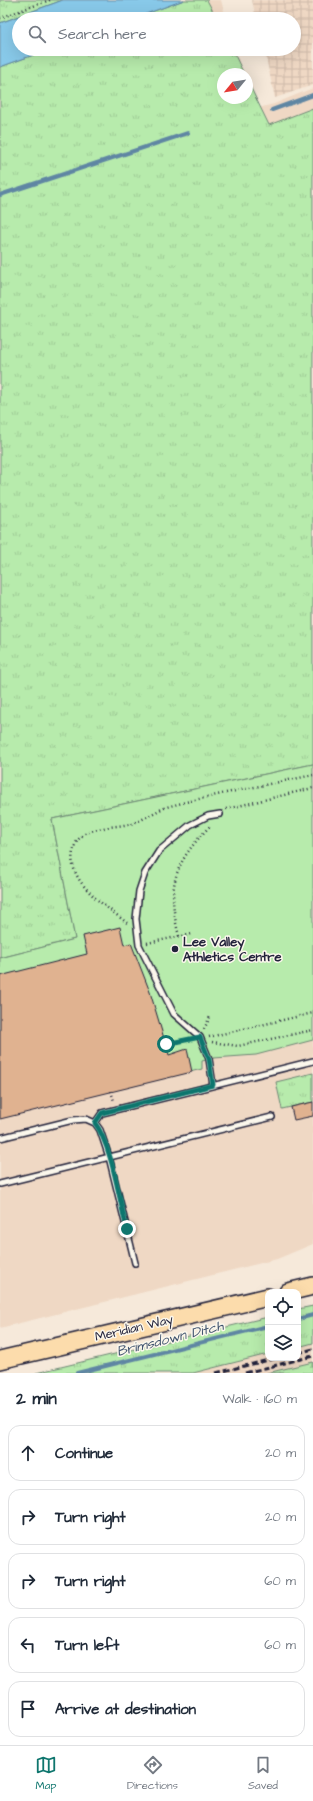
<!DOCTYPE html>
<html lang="en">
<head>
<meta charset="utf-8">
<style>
  :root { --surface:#fff; --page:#f2f2f3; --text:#1f2937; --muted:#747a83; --line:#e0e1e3; --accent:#0f766e }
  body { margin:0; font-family:"Architects Daughter",sans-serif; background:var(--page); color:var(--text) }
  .controls { position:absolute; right:12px; bottom:12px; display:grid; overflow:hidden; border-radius:8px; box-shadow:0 4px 16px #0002 }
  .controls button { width:36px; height:36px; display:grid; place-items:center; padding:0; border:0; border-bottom:1px solid var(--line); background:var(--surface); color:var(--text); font:20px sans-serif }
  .compass { position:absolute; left:217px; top:68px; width:36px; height:36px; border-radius:50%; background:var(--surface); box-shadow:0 4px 16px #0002; rotate:240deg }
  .stop { position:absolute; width:12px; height:12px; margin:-9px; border:3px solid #0f766e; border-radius:50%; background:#fff }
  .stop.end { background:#0f766e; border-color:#fff; box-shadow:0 1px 4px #0008 }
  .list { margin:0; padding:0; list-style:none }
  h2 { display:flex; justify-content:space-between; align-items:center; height:52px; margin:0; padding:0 16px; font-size:17px }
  h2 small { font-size:13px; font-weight:400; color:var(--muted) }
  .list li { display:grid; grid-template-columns:26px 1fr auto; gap:12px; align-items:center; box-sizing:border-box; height:56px; margin:0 8px 8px; padding:0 8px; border:1px solid var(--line); border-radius:12px }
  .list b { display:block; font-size:15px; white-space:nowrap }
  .list em { font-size:13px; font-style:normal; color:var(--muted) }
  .icon { flex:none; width:22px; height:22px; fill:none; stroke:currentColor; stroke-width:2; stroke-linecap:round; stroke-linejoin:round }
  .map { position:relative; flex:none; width:313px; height:1373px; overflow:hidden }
  .search { position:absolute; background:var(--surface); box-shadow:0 4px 16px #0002; left:12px; right:12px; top:12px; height:44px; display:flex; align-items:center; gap:10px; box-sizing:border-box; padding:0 14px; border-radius:22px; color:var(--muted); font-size:15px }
  .sheet { height:372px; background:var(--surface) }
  nav { display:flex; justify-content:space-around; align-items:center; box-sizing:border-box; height:56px; border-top:1px solid var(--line); background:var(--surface); font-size:11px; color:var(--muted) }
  nav a { display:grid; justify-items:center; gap:2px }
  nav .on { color:var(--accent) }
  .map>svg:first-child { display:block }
  .built { fill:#efd8c4 }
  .industrial { fill:url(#industrial-grid) }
  .grass { fill:url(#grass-tufts); stroke:#6c8674 }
  .forest { fill:url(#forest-firs); stroke:#6c8674 }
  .pitch { fill:#b7ebac; stroke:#6c8674 }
  .water { fill:#88c9e9; stroke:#5f86a3 }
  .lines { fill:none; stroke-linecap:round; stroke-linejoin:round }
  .stream { stroke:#5f86a3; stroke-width:4 }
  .building { fill:#e0b290; stroke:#22223b }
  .lane-casing { stroke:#22223b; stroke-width:8 }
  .primary-casing { stroke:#22223b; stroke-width:20 }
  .path { stroke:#22223b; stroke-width:2.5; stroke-dasharray:1 3; stroke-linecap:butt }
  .lane { stroke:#fbf7ec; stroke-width:5 }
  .primary { stroke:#fcdcac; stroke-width:17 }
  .rail { stroke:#22223b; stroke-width:3; stroke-dasharray:6 3; stroke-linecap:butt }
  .route { stroke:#0f766e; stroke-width:5 }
  .poi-dot { fill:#22223b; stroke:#fbf7ec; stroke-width:1.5 }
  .labels { text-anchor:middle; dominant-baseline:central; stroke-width:3; stroke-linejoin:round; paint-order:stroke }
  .poi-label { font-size:13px; font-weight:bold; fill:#22223b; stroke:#fbf7ec; text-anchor:start }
  .street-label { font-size:13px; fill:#22223b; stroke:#fbf7ec }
  .water-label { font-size:14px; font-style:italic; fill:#41546f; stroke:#fbf7ec }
</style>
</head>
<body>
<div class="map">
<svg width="313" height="1373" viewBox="0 0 313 1373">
  <defs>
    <pattern id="industrial-grid" width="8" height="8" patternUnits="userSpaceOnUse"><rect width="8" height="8" fill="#efd8c4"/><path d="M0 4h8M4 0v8" fill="none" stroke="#cdb9a9"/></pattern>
    <pattern id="grass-tufts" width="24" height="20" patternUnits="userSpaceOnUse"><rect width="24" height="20" fill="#b7ebac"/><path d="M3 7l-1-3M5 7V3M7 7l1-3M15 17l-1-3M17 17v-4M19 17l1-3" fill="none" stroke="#9dc995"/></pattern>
    <pattern id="forest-firs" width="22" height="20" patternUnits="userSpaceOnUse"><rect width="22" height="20" fill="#b7ebac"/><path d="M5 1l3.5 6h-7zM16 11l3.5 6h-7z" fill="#9dc995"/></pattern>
  </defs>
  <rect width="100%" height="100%" fill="#f6e9da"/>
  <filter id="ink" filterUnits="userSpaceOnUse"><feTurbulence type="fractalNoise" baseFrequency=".025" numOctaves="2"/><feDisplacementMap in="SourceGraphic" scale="8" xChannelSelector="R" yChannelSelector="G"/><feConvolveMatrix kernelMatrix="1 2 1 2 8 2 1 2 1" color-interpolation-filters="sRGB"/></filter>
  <g filter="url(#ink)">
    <!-- built -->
    <path class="built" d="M178,0h43l5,19h-88z
      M58,49h177l8,25h-20v24h24l7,11 20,-5 39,-16v1156l-36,15 -277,69v-1257z
      M313,1343v19l-46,11h-74l75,-19v4h30v-11z"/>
    <!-- industrial -->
    <path class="industrial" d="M252,0h61v85l-38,13 -11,-49h30v-30h-38z"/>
    <!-- grass -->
    <path class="grass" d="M0,0h63l-63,23z
      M184,0h23l10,19h-85z
      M50,49h182l12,25h-21v24h24v-18l22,45 44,-17v656l-261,55 23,120 -75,19v-891z
      M313,1073v29l-31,7 -6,-27z
      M313,1306v37l-15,4v-38z
      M268,1317v37l-75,19h-157z"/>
    <!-- forest -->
    <path class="forest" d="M313,1362v11h-46z"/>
    <!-- pitch -->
    <path class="pitch" d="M313,764v276l-57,15 -42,3 -12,3v8l-202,49v-160l75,-19 -23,-120z"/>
    <!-- water -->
    <path class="water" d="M63,0h121l-52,19h-113v30h31l-50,18v-44z"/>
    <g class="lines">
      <!-- stream -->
      <path class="stream" d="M272,110l41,-15
        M0,195l188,-62
        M298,1319l15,-4
        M77,1373l191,-47"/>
    </g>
    <!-- building -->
    <path class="building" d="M120,927l4,18 7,-2 19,49 19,63 18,-6 5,23 -192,47v-143l87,-22 -4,-18z
      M313,1102v14l-19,4 -3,-13z"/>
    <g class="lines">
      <defs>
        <path id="lane" d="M213,1085l-4,-26 -9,-22 -26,-23 -35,-69 -3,-26 3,-28 6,-18 14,-22 31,-26 18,-9 12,-2
          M95,1123l7,-10 211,-52
          M0,1138l73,-18 13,-1 9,4 5,7 9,27 26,106
          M0,1184l272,-67"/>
        <path id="primary" d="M288,1292l25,-6
          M0,1360l268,-63"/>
      </defs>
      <!-- lane casing -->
      <use href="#lane" class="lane-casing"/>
      <!-- primary casing -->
      <use href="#primary" class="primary-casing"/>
      <!-- path -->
      <path class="path" d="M0,18l50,-18
        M226,809l87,-21
        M127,923c-22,-18 -68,-45 -51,-80 9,-17 37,-15 53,-19 15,-3 26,-14 41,-18 47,-12 96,-21 143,-31
        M179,936c-13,-50 -5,-73 31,-110
        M147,943l45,-9
        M204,1029l6,-12
        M209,1037l104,-24
        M212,1042l26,4 75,-16
        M166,1044l24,-5
        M111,1091l3,10"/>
      <!-- lane -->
      <use href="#lane" class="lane"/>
      <!-- primary -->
      <use href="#primary" class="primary"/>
      <!-- rail -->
      <path class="rail" d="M298,1353l15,-4
        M216,1373l61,-15
        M245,1373l68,-17"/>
    </g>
  </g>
  <g class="lines" filter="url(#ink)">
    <!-- route -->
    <path class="route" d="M127,1229c-8,-30 -15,-83 -32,-106l7,-10 111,-28 -4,-26 -9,-22 -34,7"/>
  </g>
  <!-- markers -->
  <circle class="poi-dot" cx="175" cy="949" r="4"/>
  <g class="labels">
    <!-- poi labels -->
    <g class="poi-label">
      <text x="183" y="942">Lee Valley<tspan x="183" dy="15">Athletics Centre</tspan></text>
    </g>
    <!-- street labels -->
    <g class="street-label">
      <text transform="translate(134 1328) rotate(-13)">Meridian Way</text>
    </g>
    <!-- water labels -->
    <g class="water-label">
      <text transform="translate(170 1339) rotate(-14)">Brimsdown Ditch</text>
    </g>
  </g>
</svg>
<div class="controls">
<button><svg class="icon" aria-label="locate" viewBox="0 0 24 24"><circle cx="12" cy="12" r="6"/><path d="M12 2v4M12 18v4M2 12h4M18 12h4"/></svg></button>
<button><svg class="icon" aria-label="layers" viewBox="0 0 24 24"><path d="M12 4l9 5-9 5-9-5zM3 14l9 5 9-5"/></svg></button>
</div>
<svg class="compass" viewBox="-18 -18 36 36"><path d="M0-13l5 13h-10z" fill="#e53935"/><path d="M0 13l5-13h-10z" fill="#747a83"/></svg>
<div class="stop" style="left:166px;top:1044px"></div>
<div class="stop end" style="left:127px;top:1229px"></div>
<div class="search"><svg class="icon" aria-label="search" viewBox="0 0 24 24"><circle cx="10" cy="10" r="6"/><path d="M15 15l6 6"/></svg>Search here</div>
</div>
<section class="sheet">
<h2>2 min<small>Walk · 160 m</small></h2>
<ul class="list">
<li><svg class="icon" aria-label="ahead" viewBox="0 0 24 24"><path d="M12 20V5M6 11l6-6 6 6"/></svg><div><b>Continue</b></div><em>20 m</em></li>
<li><svg class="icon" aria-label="right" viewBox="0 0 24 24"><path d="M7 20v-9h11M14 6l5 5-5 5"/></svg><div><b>Turn right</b></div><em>20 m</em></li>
<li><svg class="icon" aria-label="right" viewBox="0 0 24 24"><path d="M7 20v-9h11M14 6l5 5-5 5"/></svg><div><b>Turn right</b></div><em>60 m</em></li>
<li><svg class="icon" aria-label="left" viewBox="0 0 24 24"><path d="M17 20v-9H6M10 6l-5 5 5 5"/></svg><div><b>Turn left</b></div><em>60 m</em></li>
<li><svg class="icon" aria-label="arrive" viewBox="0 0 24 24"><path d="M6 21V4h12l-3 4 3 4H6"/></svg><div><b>Arrive at destination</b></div></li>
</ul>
</section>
<nav>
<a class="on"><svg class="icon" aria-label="map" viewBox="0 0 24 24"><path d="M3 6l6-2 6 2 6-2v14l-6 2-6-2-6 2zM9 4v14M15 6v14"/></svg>Map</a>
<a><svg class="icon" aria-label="directions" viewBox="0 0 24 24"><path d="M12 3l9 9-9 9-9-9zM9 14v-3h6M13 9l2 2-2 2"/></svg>Directions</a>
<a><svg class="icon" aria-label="saved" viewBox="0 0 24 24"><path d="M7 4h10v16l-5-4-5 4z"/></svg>Saved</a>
</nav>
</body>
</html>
